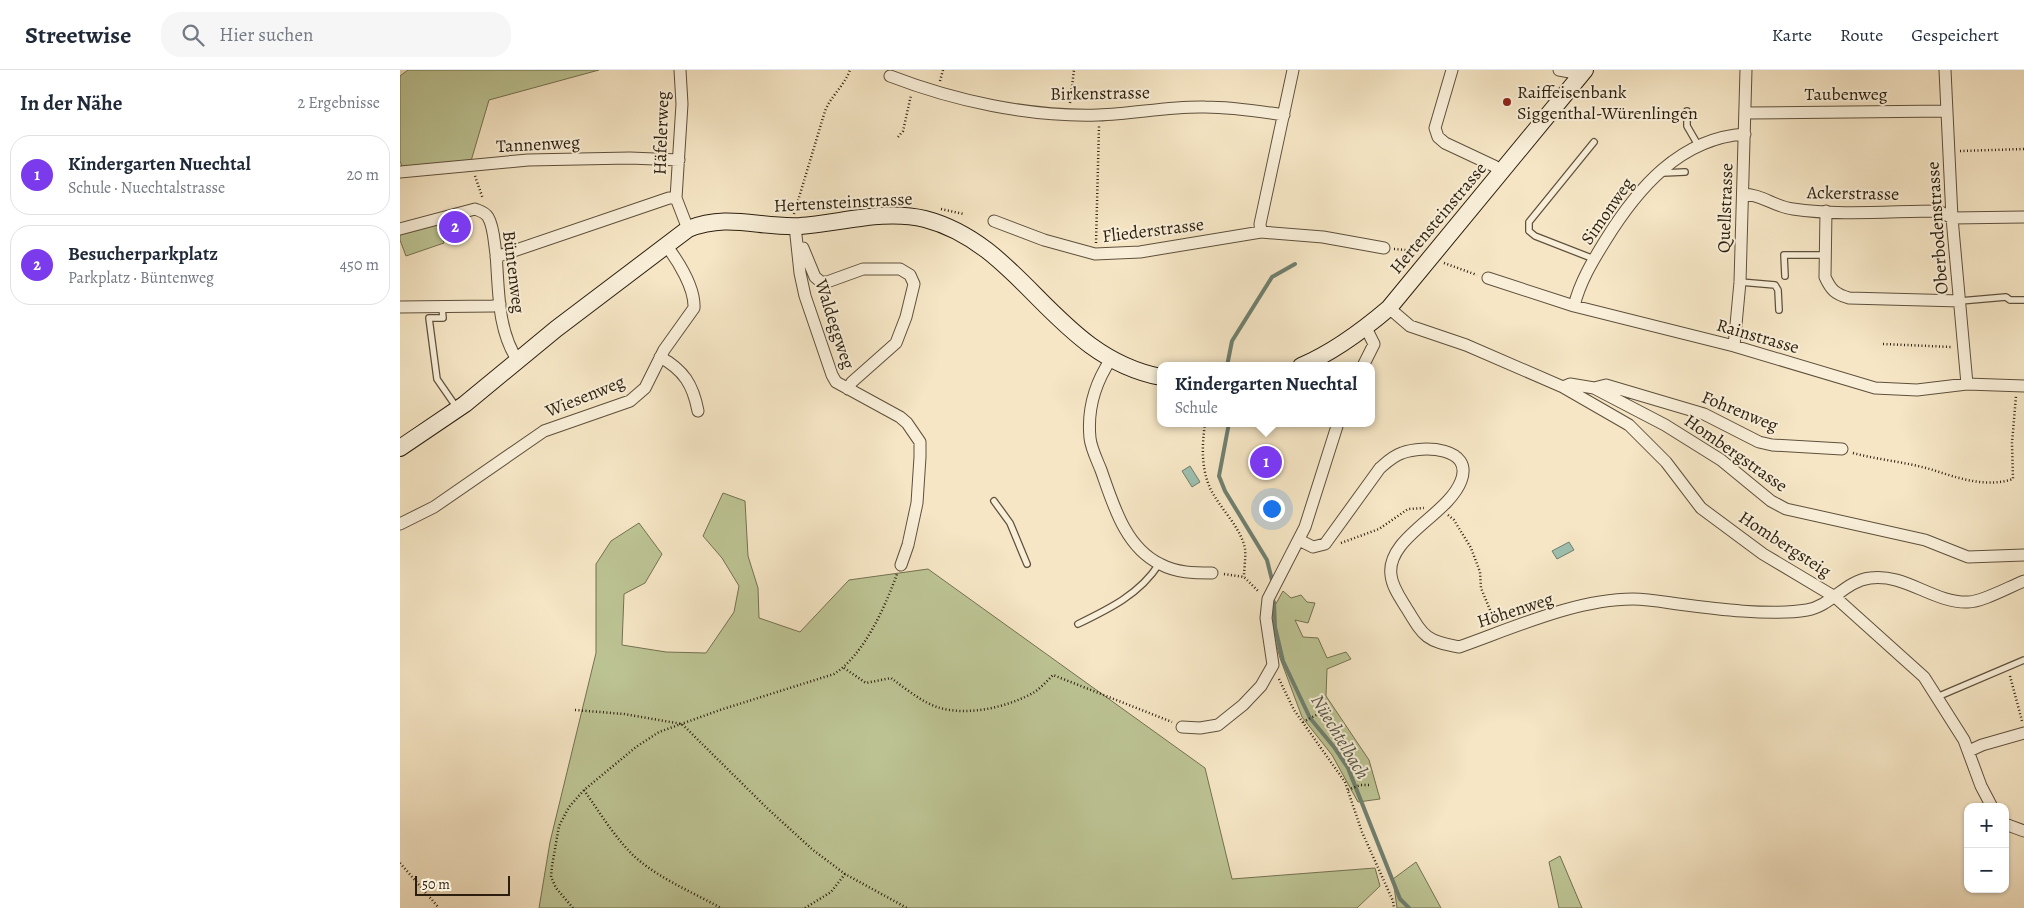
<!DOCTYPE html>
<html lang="de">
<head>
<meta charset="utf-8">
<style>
  :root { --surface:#fff; --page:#f6f6f7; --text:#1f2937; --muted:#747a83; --line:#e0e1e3; --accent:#7c3aed }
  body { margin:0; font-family:Alegreya,serif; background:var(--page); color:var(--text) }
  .controls { position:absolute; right:15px; bottom:15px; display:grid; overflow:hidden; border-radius:10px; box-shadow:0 1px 4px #0004 }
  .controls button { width:45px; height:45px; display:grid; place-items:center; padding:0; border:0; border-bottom:1px solid var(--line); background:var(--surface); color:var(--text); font:25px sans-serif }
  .scale { position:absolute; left:15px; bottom:12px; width:95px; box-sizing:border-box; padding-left:5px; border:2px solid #2b1e0e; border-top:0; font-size:14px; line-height:18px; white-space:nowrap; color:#2b1e0e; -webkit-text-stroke:4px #f9efd9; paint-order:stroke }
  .you { position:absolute; left:871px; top:438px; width:18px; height:18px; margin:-12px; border:4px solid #fff; border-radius:50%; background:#1a73e8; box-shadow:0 0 0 8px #1a73e833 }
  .badge { display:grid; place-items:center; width:32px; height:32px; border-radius:50%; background:var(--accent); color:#fff; font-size:16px; font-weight:700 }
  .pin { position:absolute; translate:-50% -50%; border:2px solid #fff; box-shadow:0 1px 5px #0006 }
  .popup { position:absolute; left:757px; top:292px; width:218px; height:65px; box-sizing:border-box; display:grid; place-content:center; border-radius:10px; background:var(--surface); filter:drop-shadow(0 1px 4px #0005); font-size:16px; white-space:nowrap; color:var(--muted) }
  .popup b { font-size:19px; color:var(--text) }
  .popup::after { content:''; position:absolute; left:50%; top:100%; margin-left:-10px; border:10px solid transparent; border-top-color:var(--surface) }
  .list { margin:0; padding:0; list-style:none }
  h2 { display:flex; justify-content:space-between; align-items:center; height:65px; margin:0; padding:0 20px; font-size:21px }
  h2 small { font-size:16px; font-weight:400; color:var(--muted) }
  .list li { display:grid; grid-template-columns:32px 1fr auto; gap:15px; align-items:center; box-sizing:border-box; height:80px; margin:0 10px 10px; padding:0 10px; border:1px solid var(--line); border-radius:20px }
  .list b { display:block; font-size:19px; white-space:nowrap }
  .list p { margin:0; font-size:16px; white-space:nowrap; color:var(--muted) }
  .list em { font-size:16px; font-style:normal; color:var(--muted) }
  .icon { flex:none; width:28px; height:28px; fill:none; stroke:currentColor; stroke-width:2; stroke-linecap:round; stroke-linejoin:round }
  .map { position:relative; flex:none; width:1624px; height:838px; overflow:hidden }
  header { display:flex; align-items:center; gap:30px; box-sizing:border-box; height:70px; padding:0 25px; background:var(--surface); border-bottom:1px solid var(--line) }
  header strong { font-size:24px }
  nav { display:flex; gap:28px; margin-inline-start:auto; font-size:18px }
  .search { width:350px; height:45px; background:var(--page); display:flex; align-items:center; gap:12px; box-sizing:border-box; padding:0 18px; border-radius:20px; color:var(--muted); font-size:19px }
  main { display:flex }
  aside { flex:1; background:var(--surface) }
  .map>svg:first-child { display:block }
  .green { fill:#bdc494; stroke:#747151 }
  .water { fill:#9dc0af; stroke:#6f7f6f }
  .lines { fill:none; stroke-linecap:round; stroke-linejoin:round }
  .stream { stroke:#6f7f6f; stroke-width:4 }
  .lane-casing { stroke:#5e503c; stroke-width:8 }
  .street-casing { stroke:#5e503c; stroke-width:13 }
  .secondary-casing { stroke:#2b1e0e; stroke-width:18 }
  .path { stroke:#2b1e0e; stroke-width:2.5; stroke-dasharray:1 2.5; stroke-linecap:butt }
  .lane { stroke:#f9efd9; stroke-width:5.5 }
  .street { stroke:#f9efd9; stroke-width:11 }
  .secondary { stroke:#f9efd9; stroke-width:16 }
  .poi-dot { fill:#8f2418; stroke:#f9efd9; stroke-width:2 }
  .labels { text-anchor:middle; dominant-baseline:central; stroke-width:4; stroke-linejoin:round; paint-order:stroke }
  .poi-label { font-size:18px; fill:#2b1e0e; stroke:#f9efd9; text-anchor:start }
  .street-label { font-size:18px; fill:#2b1e0e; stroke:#f9efd9 }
  .water-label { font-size:19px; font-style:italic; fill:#535746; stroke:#f9efd9 }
</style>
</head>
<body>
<header>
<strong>Streetwise</strong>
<div class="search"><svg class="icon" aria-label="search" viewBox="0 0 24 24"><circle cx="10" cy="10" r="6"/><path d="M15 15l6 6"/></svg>Hier suchen</div>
<nav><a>Karte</a><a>Route</a><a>Gespeichert</a></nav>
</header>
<main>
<aside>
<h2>In der Nähe<small>2 Ergebnisse</small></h2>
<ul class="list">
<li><span class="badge">1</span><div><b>Kindergarten Nuechtal</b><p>Schule · Nuechtalstrasse</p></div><em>20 m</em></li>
<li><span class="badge">2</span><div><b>Besucherparkplatz</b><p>Parkplatz · Büntenweg</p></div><em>450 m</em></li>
</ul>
</aside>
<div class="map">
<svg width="1624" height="838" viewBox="0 0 1624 838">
  <rect width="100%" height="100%" fill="#f6e6c5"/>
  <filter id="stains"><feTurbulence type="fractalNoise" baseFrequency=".004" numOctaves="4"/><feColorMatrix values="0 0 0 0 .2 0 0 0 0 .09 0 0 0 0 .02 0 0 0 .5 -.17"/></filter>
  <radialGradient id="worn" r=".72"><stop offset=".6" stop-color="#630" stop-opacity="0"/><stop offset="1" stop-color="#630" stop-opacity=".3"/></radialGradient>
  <!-- green -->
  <path class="green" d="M8,0h191l-110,30 -18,61 -68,8 -3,-8v-85z
    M36,152l8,21 -38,13 -6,-16v-8z
    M323,423l22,8 3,55 10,32 1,30 41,14 49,-52 79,-11 277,199 27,111 143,-11 5,18 -23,22h-818l11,-66 46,-189v-89l15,-23 28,-18 23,31 -17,29 -21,11 -2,51 44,7 40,1 28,-41 5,-26 -17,-28 -19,-22z
    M883,521l8,7 10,-3 6,7 8,1 -7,20 -13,-3 8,17 15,1 9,20 19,-6 5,7 -24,10 -1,27 43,64 11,39 -22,3 -26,-47 -30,-38 -22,-59 -7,-25v-24z
    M1160,786l22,52h-23l-10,-46z
    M1016,792l25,46h-44l-4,-29z"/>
  <!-- water -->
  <path class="water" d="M790,396l10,16 -8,5 -10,-16z
    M1169,472l5,8 -17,9 -5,-8z"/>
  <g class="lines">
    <!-- stream -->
    <path class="stream" d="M827,296l5,-25 40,-64 23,-13
      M829,353l-10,53 6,15 42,69 5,20
      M874,532l1,25 8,34 27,57 24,29 14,21 52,131 9,9"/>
    <defs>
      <path id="lane" d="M1287,41v15l11,19
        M1194,72l-65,80v9l6,5 59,23
        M1263,103l22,-1
        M1385,206l-1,-21h41
        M1340,212l35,3 3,5 1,20
        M1560,231l46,-4 4,3h14
        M42,237l1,11h-14l8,61 20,29
        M594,431l16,22 17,41
        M678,554c31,-15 62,-30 81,-60
        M1537,627l87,-37"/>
      <path id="street" d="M280,0l2,34 -6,94 12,31
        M1052,0l-17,58 3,9 7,6 49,23 8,6
        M1159,0l11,2 8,6
        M1545,0l7,148 15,166
        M490,6c65,25 139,41 208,39 36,-1 71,-9 107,-8 26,0 53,4 79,8
        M1347,43l199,-2
        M0,102l128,-12 102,-2 49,2
        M1343,124c18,0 32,13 50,15 47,7 99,2 146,2l13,7 72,-1
        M1426,141l-1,66c6,13 10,17 24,21l111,3
        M594,151l50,19 51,14 45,-2 121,-20 -1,-8 33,-154
        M395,156l5,47 5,23 27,79 4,7 64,35 7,6 13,19v15l-3,46 -9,42 -7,20
        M0,159l75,-20c5,2 10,3 13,8 6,10 6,25 8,37 3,36 1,76 22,107
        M861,162l62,5 61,11
        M398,178h5l12,29 6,5h6l36,-13h37l10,6 4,9 -8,33 -10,26 -44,39 -4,7
        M96,187l173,-59h7
        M1088,208l86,28 160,40 141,42 42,2 50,-6 57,2
        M1174,236c6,-24 18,-44 31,-65 32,-52 75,-103 140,-107
        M0,237l93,-1 7,-2
        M989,238l21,18 56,19 97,42 7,-3 24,4 71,37 56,35 50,41 15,8 139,31 43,17 56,-2
        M1334,276l6,-64 6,-212
        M260,287c24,13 33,28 38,54
        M711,289c-16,24 -24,49 -21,79 1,10 7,22 11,32 12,34 24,77 59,94 17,9 34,9 52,9
        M963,296l11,-22 -8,-16
        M1163,317l66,38 37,37 35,46 62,46 72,43 89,80 40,63 17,46 11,21
        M1194,318l12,-3 98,29 55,28 13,3 70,4
        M0,454l34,-17 110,-76 86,-30 15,-13 19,-38 30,-42c1,-20 -16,-47 -28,-63
        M899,470l14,7 12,-3 55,-76c7,-6 13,-12 22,-15 21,-8 72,-6 59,28 -13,34 -75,57 -70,94 1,12 10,24 16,34 17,28 19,32 52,38 54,-19 117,-48 174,-48 15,0 31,3 45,5 38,5 92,12 129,6 24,-4 38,-29 63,-32 35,-5 63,25 98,24 14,0 41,-15 56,-21
        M782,657l18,1 18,-3 25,-20 18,-19 12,-21 -7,-47 2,-19 37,-72 33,-104
        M1569,681l13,-6 42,-12
        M1605,754l19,7"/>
      <path id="secondary" d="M901,296c33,-14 61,-35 88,-58l196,-238
        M0,378l65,-44 91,-75 132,-100c41,-16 70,-1 112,-3 41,-3 84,-17 125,-7 99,26 129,137 236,158"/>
    </defs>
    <!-- lane casing -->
    <use href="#lane" class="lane-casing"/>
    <!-- street casing -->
    <use href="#street" class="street-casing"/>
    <!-- secondary casing -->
    <use href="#secondary" class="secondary-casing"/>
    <!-- path -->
    <path class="path" d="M540,11l3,-11
      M670,33l4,-33
      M498,67l5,-6 8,-36
      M1560,81l64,-2
      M75,106l8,23
      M541,139l23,5
      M394,144l31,-103c6,-15 19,-25 25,-41
      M696,173l3,-117
      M994,179l24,2
      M1044,193l33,12
      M1483,274l69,3
      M805,353c-3,23 -4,44 5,65 10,21 31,39 35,61 1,9 -1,19 -1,28
      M1453,383c26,7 54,9 80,17 25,8 53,18 80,9l-1,-36 4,-47
      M1048,445l6,5 17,28 9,24 1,16 14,34
      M941,473l38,-14 29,-20 16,-1
      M824,504l20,3 15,15
      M444,598l22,15 25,-5c15,11 32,25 49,30 30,8 67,-1 93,-15 7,-4 14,-12 20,-18l119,47
      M1610,606l12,45
      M879,609l15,31 51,72 17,50 31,69 1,7
      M175,640l49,4 58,10 86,85 45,41 32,24 62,34
      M903,652l21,-11
      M184,720c16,23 31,48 51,67 25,22 57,35 86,51
      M948,720l12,-5h11
      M0,793l39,45
      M173,838l-17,-20 -5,-11 1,-11 7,-40 10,-19 15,-17 52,-43 23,-15 61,-22 114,-36c30,-19 51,-67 63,-100
      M405,838l26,-16 14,-18"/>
    <!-- lane -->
    <use href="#lane" class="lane"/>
    <!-- street -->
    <use href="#street" class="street"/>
    <!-- secondary -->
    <use href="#secondary" class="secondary"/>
  </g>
  <!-- markers -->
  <circle class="poi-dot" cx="1107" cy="32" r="5"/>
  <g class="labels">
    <!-- poi labels -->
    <g class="poi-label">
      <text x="1117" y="22">Raiffeisenbank<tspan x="1117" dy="21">Siggenthal-Würenlingen</tspan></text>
    </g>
    <!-- street labels -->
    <g class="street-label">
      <text transform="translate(700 23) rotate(-1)">Birkenstrasse</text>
      <text x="1446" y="24">Taubenweg</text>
      <text transform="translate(261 63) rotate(-88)">Häfelerweg</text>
      <text transform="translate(138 74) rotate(-3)">Tannenweg</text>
      <text transform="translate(1453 123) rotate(1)">Ackerstrasse</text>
      <text transform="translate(443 132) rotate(-3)">Hertensteinstrasse</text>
      <text transform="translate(1325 138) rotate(-88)">Quellstrasse</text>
      <text transform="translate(1207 141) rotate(-55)">Simonweg</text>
      <text transform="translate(1038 148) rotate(-50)">Hertensteinstrasse</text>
      <text transform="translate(1537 158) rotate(-94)">Oberbodenstrasse</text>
      <text transform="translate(753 160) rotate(-7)">Fliederstrasse</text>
      <text transform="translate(114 202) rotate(83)">Büntenweg</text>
      <text transform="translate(435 254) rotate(72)">Waldeggweg</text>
      <text transform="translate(1358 266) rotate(16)">Rainstrasse</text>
      <text transform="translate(185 326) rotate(-22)">Wiesenweg</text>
      <text transform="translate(1340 341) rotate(22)">Fohrenweg</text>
      <text transform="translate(1336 383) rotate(35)">Hombergstrasse</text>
      <text transform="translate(1385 474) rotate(33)">Hombergsteig</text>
      <text transform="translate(1115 540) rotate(-18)">Höhenweg</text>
    </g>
    <!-- water labels -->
    <g class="water-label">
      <text transform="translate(940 667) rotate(59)">Nüechtelbach</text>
    </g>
  </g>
  <rect width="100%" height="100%" filter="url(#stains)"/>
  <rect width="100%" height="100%" fill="url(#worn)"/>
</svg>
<div class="controls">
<button>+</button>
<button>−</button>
</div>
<div class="scale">50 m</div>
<div class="you"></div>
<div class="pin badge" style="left:866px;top:392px">1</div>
<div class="popup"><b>Kindergarten Nuechtal</b>Schule</div>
<div class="pin badge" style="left:55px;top:157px">2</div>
</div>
</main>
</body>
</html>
